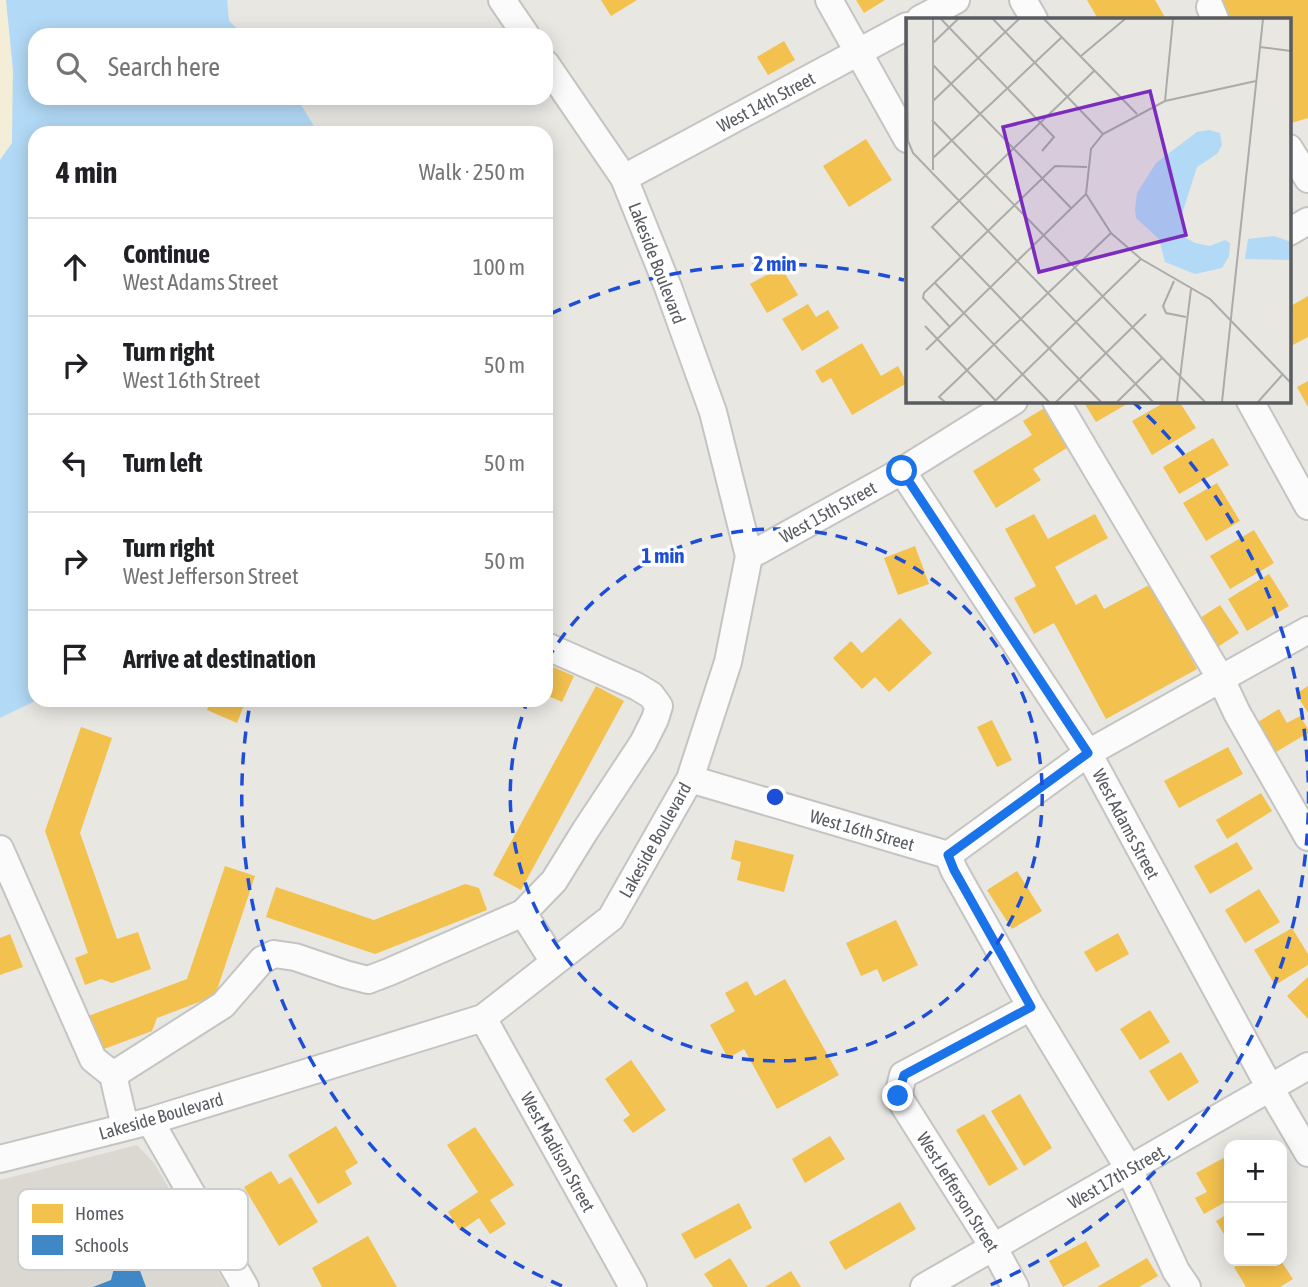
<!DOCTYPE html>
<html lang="en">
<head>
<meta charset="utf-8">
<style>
  :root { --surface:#fff; --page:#f6f6f6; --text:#202124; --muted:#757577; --line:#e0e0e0 }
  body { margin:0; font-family:"Asap Condensed",sans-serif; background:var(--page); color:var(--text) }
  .controls { position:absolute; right:21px; bottom:21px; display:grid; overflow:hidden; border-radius:14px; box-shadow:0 4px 18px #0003 }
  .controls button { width:63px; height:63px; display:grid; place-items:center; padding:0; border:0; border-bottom:2px solid var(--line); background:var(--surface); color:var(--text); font:35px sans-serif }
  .stop { position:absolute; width:21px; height:21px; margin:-16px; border:5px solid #1a73e8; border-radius:50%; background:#fff }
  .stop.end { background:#1a73e8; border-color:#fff; box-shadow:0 2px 7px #0008 }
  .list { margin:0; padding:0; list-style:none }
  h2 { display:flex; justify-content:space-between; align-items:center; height:91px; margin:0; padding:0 28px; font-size:30px }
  h2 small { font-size:23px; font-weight:400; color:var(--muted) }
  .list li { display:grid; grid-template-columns:46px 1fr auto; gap:21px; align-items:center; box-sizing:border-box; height:98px; padding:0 28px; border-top:2px solid var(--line) }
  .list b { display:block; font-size:26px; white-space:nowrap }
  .list p { margin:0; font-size:23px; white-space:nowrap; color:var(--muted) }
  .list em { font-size:23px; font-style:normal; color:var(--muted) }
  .icon { flex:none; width:38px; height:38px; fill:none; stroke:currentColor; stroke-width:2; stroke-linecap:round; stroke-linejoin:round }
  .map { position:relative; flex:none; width:1308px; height:1287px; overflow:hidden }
  .search { position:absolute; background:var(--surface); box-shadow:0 4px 18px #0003; left:28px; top:28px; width:525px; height:77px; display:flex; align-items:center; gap:18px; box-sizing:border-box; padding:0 24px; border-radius:21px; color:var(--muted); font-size:26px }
  .panel { position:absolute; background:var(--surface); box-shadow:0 4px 18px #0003; left:28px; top:126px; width:525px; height:581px; border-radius:21px }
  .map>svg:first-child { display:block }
  .commercial { fill:#f4eed9 }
  .education { fill:#dad8d1 }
  .water { fill:#b2d9f6 }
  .homes { fill:#f2c14e }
  .schools { fill:#3f88c5 }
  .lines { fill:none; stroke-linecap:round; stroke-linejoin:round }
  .minor-casing { stroke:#c4c4c3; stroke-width:30 }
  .minor { stroke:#fcfbfb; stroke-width:26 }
  .route { stroke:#1a73e8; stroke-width:9 }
  .ring { fill:none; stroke:#1d4ed8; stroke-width:3.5; stroke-dasharray:12 9 }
  .labels { text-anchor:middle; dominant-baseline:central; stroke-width:7; stroke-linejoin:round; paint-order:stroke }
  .street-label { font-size:18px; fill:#585b60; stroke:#fff }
  .inset-road { fill:none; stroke:#aaabaa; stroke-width:2 }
  .view { fill:#7b2cbf; fill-opacity:0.15; stroke:#7b2cbf; stroke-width:3.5 }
  .inset-edge { fill:none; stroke:#585b60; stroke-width:3.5 }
  .key { fill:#fff; stroke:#cdcecf; stroke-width:2 }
  .key-label { font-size:19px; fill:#585b60 }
  .centre { fill:#1d4ed8; stroke:#fff; stroke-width:3.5 }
  .ring-label { font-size:21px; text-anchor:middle; font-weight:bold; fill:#1d4ed8; stroke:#fff; stroke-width:7; stroke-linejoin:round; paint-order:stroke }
</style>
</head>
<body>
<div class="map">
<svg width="1308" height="1287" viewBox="0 0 1308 1287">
  <rect width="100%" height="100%" fill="#e8e7e2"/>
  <!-- commercial -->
  <path class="commercial" d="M0,0h6l7,70 -1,73 -12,17z"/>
  <!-- education -->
  <path class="education" d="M137,1145l17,18 73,124h-227v-107z"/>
  <!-- water -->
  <path class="water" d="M6,0h221l2,21 15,14h-209v63h262l21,35h-283v567h2l-37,18v-558l12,-17 1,-73z"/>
  <!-- homes -->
  <path class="homes" d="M601,0h36l-26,16z
    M856,0h29l-21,13z
    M1087,0h68l11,19h-68z
    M1214,0h94v118l-17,5 -2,-5v-99h-65z
    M784,41l11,19 -27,15 -11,-18z
    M866,139l26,41 -43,27 -26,-41z
    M781,267l17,28 -31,18 -17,-29z
    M1308,296v41l-19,10v-40z
    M808,304l8,13 12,-7 11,18 -37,23 -20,-32z
    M862,343l19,33 17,-10 9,17 -55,32 -21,-37 -9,5 -7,-12z
    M1308,381v26l-11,-20z
    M1083,401h49l-36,21z
    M1167,401h12l17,27 -44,27 -20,-34z
    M1046,407l24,39 -37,23 8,11 -45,28 -23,-37 59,-36 -9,-14z
    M1213,438l16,27 -50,29 -16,-27z
    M1217,483l23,38 -34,20 -23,-38z
    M1034,514l14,25 47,-25 13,24 -53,29 21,38 20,-11 8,15 47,-25 46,85 -91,50 -52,-96 -20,11 -20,-36 22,-12 -31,-57z
    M1254,530l20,33 -44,26 -20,-33z
    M915,546l14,38 -31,11 -14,-37z
    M1269,574l20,32 -42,25 -19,-32z
    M1220,605l19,28 -23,15 -19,-28z
    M900,618l32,35 -43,39 -14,-15 -13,12 -29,-31 18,-17 11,12z
    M546,664l28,12 -12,26 -16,-7z
    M596,686l28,15 -103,189 -28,-15z
    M1308,686v27l-12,-19z
    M211,700h35l-9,23 -30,-13z
    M1279,709l8,14 13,-7 8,13v4l-32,19 -18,-30z
    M992,720l20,40 -15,7 -20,-40z
    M81,727l31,11 -32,95 37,106 21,-7 13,37 -39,14 -11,-4 -16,6 -10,-27 13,-5 -43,-122z
    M1228,747l15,27 -64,34 -15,-27z
    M1261,793l11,18 -45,28 -11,-19z
    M735,840l59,15 -10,37 -47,-12 4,-18 -10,-3z
    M1237,842l16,27 -43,25 -16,-28z
    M225,866l30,10 -40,120 -58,22 -5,13 -56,21 -13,-34 104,-39z
    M1017,871l25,40 -30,18 -25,-39z
    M465,884l14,4 8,22 -112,44 -109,-37 10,-30 98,33z
    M1259,889l21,33 -35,21 -20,-33z
    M896,920l22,45 -35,17 -6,-13 -16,7 -15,-33z
    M1292,928l16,26v11l-33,20 -21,-35z
    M1118,933l11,21 -33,18 -12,-20z
    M10,934l13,33 -23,8v-37z
    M1308,977v42l-21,-23z
    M785,979l54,96 -62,34 -33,-60 -16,9 -18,-33 25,-14 -10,-18 22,-12 8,15z
    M1150,1010l20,32 -30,18 -20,-31z
    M1181,1052l18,30 -31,19 -19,-30z
    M631,1060l35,50 -33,23 -10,-13 7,-5 -25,-36z
    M1020,1094l32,54 -28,18 -33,-55z
    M984,1114l34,55 -29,17 -33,-56z
    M336,1126l22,37 -13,8 7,13 -34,20 -30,-49z
    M475,1127l39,58 -24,15 16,24 -16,10 -11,-16 -19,13 -12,-19 30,-20 -31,-47z
    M830,1136l15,23 -40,24 -13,-24z
    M1229,1155v45l-25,14 -9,-16 12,-6 -11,-19z
    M271,1171l8,13 12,-7 27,45 -39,24 -35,-59z
    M900,1202l16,27 -71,41 -16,-28z
    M739,1203l13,25 -57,31 -14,-25z
    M1229,1213v21l-4,2 -9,-15z
    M368,1236l29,51h-75l-10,-19z
    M1086,1241l14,25 -37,21 -14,-26z
    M730,1258l18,29h-35l-9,-13z
    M1147,1258l11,18 -19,11h-42z
    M1244,1261h37l12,18 -13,8h-34l-12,-20z
    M791,1271l10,16h-36z"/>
  <!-- schools -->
  <path class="schools" d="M136,1260l10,27h-53l18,-7 3,-12z"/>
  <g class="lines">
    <defs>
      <path id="minor" d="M502,0l24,35
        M829,0l78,139
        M1023,0l11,19
        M1210,7l5,12
        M920,19l36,-19
        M1289,148l19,31
        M624,178l283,-152
        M1289,232l19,-11
        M1056,401l165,278 16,34 71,124
        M1250,401l58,105
        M902,471l186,282 182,335 38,65
        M749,556l153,-85 112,-70
        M690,779l258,76 140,-102 220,-123
        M0,849l93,210 20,16 12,52
        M948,855l6,15 77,137 98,162 47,102 11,16
        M523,913l31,49
        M483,1018l150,269
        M113,1075l110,-70 39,-45 12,-6 21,3 50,17 23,6 21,-8 134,-59 31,-32 31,-50 58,-88 12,-24 4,-13 -8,-11 -15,-9 -90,-40
        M150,1121l95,166
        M0,1159l150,-38 333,-103 128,-100 79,-139 38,-117 21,-106 -36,-144 -45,-125 -44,-109 -78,-114
        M924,1287l384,-221
        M1015,1287l-21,-39 -96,-152 5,-21 128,-68"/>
    </defs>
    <!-- minor casing -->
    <use href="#minor" class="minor-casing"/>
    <!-- minor -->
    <use href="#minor" class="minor"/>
  </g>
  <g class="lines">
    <!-- route -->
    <path class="route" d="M898,1096l6,-21 127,-68 -77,-137 -6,-15 140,-102 -186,-282"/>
  </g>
  <!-- distance rings -->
  <g class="ring">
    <path d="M547 660A266 266 0 1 1 527 702"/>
    <path d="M562 1286A533 533 0 0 1 250 704M550 314A533 533 0 0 1 904 280M1132 401A533 533 0 0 1 988 1286"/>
  </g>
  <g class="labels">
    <!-- street labels -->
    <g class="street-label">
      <text transform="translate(766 102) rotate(-28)">West 14th Street</text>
      <text transform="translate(657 263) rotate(69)">Lakeside Boulevard</text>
      <text transform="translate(828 512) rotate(-29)">West 15th Street</text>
      <text transform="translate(1126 824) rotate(62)">West Adams Street</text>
      <text transform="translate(862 830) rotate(16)">West 16th Street</text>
      <text transform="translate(655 840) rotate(-61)">Lakeside Boulevard</text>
      <text transform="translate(161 1116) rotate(-16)">Lakeside Boulevard</text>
      <text transform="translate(558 1152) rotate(61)">West Madison Street</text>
      <text transform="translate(1116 1177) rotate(-30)">West 17th Street</text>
      <text transform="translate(958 1192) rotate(58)">West Jefferson Street</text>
    </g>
  </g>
  <!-- overview -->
  <g transform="translate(906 18)">
    <rect width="385" height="385" fill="#e8e7e2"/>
    <path d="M303,112l11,3 2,12 -5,9 -20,13 -17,53 6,18 9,5 15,3 15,-6 5,3 -1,13 -7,12 -27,6 -30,-12 -6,-23 -23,-21 -1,-9 2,-16 19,-30 41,-31zM368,218l17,6v18l-46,-1 3,-20z" fill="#b2d9f6"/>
    <path class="inset-road" d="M1,1l1,122 5,12 240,249M27,1v151M35,1l113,118 -12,14M87,1l110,115M138,1l93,95M27,25l25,-24M354,29l31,4M175,38l44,-37M27,47l138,143M189,52l-163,157 169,175M350,63l-91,20 -62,33 -12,15 -5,45 25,39 30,26 69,40 81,84M27,83l86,-82M259,83l8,-82M26,102l273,282M27,140l129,-121M268,263l-11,25 3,7 20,4M29,265l114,119M19,308l71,75M44,309l-27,-29 1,-5 131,-127 32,1M20,332l160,-156M39,384l-6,-5 172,-164M88,384l147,-143M150,384l90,-88M211,384l45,-44M271,384l14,-113M316,384l41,-383M352,384l25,-28"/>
    <path class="view" d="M244,73l36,144 -147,37 -36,-145z"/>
    <rect width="385" height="385" class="inset-edge"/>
  </g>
  <!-- legend -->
  <rect x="18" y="1189" width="230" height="81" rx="10" class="key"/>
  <rect x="32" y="1204" width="31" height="19" fill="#f2c14e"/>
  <rect x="32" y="1235" width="31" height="20" fill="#3f88c5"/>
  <g class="key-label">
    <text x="75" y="1220">Homes</text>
    <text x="75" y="1252">Schools</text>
  </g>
  <circle cx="775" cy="797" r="10" class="centre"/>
  <g class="ring-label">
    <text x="775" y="271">2 min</text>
    <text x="663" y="563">1 min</text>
  </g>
</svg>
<div class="controls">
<button>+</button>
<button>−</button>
</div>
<div class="stop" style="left:902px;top:471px"></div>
<div class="stop end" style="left:898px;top:1096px"></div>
<div class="search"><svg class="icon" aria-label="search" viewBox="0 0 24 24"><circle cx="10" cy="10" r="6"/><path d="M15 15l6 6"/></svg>Search here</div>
<section class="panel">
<h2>4 min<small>Walk · 250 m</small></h2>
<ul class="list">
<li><svg class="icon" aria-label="ahead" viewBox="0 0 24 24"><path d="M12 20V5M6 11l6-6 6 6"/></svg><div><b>Continue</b><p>West Adams Street</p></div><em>100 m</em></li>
<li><svg class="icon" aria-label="right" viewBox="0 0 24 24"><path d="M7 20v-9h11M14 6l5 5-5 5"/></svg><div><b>Turn right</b><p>West 16th Street</p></div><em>50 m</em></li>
<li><svg class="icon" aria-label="left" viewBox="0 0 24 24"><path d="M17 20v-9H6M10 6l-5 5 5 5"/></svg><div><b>Turn left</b></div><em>50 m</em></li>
<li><svg class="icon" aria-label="right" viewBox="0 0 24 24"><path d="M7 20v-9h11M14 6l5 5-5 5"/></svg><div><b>Turn right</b><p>West Jefferson Street</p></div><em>50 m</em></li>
<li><svg class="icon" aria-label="arrive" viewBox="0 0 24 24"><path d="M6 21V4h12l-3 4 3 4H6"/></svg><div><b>Arrive at destination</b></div></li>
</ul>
</section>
</div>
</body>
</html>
